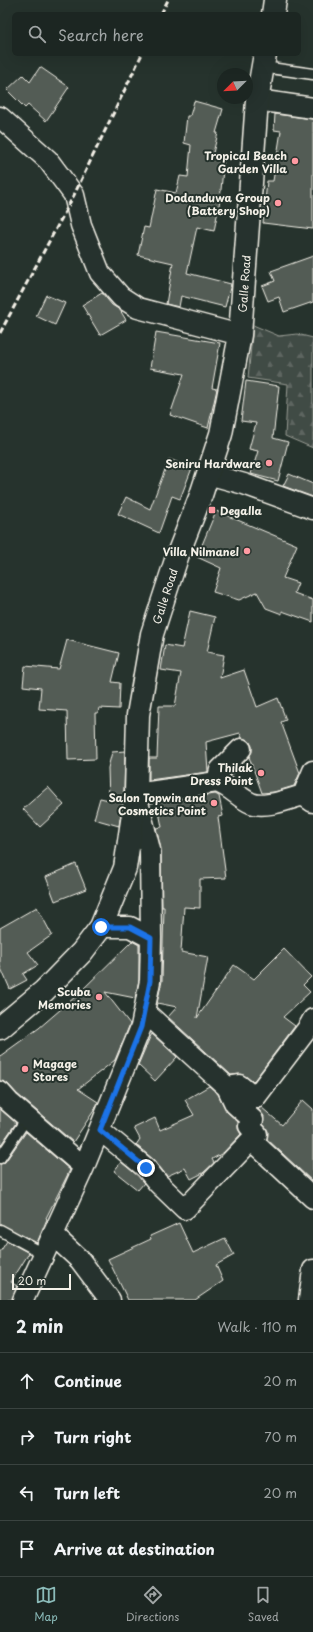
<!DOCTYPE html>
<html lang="en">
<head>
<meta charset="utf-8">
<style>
  :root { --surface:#1c2622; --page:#252e2a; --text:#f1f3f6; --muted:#a0a5a5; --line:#3a4340; --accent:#8bbbb9 }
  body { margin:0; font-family:"Playpen Sans",sans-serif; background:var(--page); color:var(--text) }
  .compass { position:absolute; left:217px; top:68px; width:36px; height:36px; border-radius:50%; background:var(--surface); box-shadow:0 4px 16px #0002; rotate:246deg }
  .scale { position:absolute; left:12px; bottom:10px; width:59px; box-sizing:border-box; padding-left:4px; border:2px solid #f4f1e8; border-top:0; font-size:11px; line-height:14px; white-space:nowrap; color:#f4f1e8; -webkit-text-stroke:3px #26332d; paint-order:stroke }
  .stop { position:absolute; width:12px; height:12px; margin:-9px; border:3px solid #1a73e8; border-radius:50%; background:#fff }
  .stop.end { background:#1a73e8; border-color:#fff; box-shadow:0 1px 4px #0008 }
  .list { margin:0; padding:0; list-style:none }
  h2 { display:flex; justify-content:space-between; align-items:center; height:52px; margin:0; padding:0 16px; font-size:17px }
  h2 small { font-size:13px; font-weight:400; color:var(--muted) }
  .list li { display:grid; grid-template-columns:26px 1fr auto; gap:12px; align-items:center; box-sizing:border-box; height:56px; padding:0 16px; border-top:1px solid var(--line) }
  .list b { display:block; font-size:15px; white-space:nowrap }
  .list em { font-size:13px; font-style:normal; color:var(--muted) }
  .icon { flex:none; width:22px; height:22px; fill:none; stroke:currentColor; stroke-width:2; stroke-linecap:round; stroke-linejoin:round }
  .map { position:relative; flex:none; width:313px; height:1300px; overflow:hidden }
  .search { position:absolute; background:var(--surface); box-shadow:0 4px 16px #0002; left:12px; right:12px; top:12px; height:44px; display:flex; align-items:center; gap:10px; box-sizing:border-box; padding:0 14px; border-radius:6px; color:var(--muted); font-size:15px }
  .sheet { height:276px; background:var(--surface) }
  nav { display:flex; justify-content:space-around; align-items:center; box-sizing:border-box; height:56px; border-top:1px solid var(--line); background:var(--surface); font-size:11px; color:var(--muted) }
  nav a { display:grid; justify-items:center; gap:2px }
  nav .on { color:var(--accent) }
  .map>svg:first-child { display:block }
  .forest { fill:url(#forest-firs); stroke:#9a9e96 }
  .building { fill:#525c55; stroke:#f4f1e8 }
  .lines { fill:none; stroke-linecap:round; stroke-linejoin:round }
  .lane-casing { stroke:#f4f1e8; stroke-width:13 }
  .street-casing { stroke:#f4f1e8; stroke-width:23 }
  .highway-casing { stroke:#f4f1e8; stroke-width:25 }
  .lane { stroke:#26332d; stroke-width:10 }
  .street { stroke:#26332d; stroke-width:20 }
  .highway { stroke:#26332d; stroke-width:22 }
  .rail { stroke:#f4f1e8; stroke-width:3; stroke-dasharray:6 3; stroke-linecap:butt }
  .route { stroke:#1a73e8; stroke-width:5 }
  .poi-dot { fill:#ff9aa2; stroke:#26332d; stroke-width:1.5 }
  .labels { text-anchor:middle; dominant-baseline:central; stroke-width:4; stroke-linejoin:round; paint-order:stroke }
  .poi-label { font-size:11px; font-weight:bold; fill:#f4f1e8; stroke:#26332d; text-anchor:end }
  .street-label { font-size:11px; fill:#f4f1e8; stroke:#26332d }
</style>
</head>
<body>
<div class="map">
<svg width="313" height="1300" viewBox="0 0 313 1300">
  <defs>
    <pattern id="forest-firs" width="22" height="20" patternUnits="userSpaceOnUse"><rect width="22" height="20" fill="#414b45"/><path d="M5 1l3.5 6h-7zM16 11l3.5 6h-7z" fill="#5d6560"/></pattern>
  </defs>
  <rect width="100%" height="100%" fill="#26332d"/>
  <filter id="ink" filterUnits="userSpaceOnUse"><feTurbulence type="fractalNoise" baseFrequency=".025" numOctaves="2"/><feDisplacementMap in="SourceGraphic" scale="8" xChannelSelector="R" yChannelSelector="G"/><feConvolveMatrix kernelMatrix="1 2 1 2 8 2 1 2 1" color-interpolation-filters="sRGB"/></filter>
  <g filter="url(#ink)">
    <!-- forest -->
    <path class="forest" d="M253,325l26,11 18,-2 16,4v110l-28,-12 3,-52 -40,-6z"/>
    <!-- building -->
    <path class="building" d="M40,67l29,20 -23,34 -18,-16 -3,3 -18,-18 16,-15 7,7z
      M194,101l29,8 -7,24h2l-6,24 12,2 -4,41 -6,31 -17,-4 -10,46 44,11 -6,23 -44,-11 -2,11 -13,-3 7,-41 -35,-8 6,-28 5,1 8,-39 19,4 4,-17 8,1 3,-32 -7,-2 3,-27h3z
      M275,114l38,5v110l-50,-6 4,-42h6l8,-50 -7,-1z
      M313,256v46l-29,10 -5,-15 -11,4 -6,-15 13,-5 -4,-10z
      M102,293l10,12 8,5 6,10 -26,15 -18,-30z
      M46,295l19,8 -10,22 -19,-9z
      M156,332l64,11 -8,45 5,1 -9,39 -38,-13 14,-41 -34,-6z
      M246,381l33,5 -6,52 15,4 -10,39 -27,-7 7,-23 -9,-2 7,-26 -15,-2z
      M169,459l23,9 -12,31 -8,-3 -13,37 -41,-19 8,-17 24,12z
      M289,474l24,10v13l-30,-11z
      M216,511l81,34 -14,33 15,5 -4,10 19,7v22l-31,-11v3l-16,-6 -9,-16 -18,8 -26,-8 8,-24 -24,-11z
      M190,611l25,6 -8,35 17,3 -4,23 24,-8 13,37 21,-9 8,22 -5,2 19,51 -6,13 -20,6 -12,1 -13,-36 3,-5v-6l-3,-5 -7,-3 -2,-5 -34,9 2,30 -59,8v-22h8l2,-52h16l6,-33 -20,-3 4,-25 17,3z
      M67,640l52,13 -7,29 8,1 -1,26 -20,-1 -1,5h-3l1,46 -28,1 -1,-49 -28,-2 2,-21 -18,-2 2,-20 34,3z
      M125,751l-1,42 -5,33 -25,-7 6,-21 9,2 -1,-32 4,-16z
      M48,787l16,18 -24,22 -17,-18z
      M215,794l4,2 4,20 -5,1 8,61 -26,1v29l-16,-1 -3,45 27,5 -11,61 37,-53 20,14 30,-30 27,28 -8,8 7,7 -27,25 12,9 -42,56 -11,-8 -11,1 -63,-58 9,-10 -20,-4 5,-22 2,-74h-2l-1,-57 -5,-22 6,-1 -5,-25z
      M76,864l10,25 -31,12 -9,-24z
      M37,907l15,28 -24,17 10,13 -15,9 4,6 -17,9 -10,-23v-38z
      M132,941l7,4v35l-4,18 -30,-6 25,32 -15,36 -37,29 20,13 -3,7 -22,33 -56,-48 -9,-10 -8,-3v-25l39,-28 36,-31z
      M152,1034l25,23 -22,24 -17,-16 12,-28z
      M209,1086l9,8 9,18 11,10v7l3,5 -18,19 -11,6 2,4 -11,10 -12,6 -6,-11 -18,8 -14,-17 -17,-14 4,-6 -6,-11 21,-10 5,12 34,-15 -9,-15z
      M303,1100l10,9v73l-46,-43 1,-8 -5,-7 1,-8 -6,-7 3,-2 21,18z
      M0,1109l16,14 -16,23z
      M26,1132l44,38 -24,48 1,1 -10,24 -37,-19v-60l5,-2z
      M121,1162l17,14 6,7 -6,7 -24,-19z
      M179,1223l14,30 32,-15 9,17 -18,10 7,16 -28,19h-67l-20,-41 43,-20 -1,-3z
      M7,1241l22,12 -18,29 6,4 -5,14h-12v-48z"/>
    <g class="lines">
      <defs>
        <path id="lane" d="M263,67l50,7
          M0,1158l27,-40
          M0,1230l44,24"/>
        <path id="street" d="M257,100l56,8
          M0,117l48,43 26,35 7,30 19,48 21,24 17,11 102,27
          M208,474l36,10 69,25
          M217,782l3,-12 21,-21
          M303,795l10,-24
          M101,927h29l21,11
          M227,1087l12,-2 16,13 53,-70 5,-9
          M0,1092l9,10 75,65
          M100,1130l46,38 12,15 27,26 72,-75 -8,-8 4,-6 -18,-16 -8,-17 -83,-76
          M251,1140l62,58
          M53,1235l27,25 30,40
          M23,1300l61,-133 57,-140 9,-46 1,-43 -1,-88 -14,-56 81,-12c14,5 22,16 34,21 13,6 39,-4 52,-8l10,7
          M309,1300l4,-30"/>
        <g id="highway">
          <path d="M273,14l2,-14"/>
          <path id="s1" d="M0,1028l44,-37 38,-39 19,-25 24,-59 11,-74 2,-79 14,-81 26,-80 23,-59 20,-61 19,-99 17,-235 8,-46"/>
        </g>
      </defs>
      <!-- lane casing -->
      <use href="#lane" class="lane-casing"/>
      <!-- street casing -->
      <use href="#street" class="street-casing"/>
      <!-- highway casing -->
      <use href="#highway" class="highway-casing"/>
      <!-- lane -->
      <use href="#lane" class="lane"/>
      <!-- street -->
      <use href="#street" class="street"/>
      <!-- highway -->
      <use href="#highway" class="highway"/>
      <!-- rail -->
      <path class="rail" d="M161,14l7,-14
        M0,333l74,-138 68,-141"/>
    </g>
  </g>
  <g class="lines" filter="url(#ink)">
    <!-- route -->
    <path class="route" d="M101,927h29l21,11 -1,43 -9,46 -41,103 46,38"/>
  </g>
  <!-- markers -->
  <g class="poi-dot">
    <circle cx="295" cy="161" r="4"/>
    <circle cx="278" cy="203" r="4"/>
    <circle cx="269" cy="463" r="4"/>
    <rect x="208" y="506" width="8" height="8" rx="2"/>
    <circle cx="247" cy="551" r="4"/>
    <circle cx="261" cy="773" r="4"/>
    <circle cx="214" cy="803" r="4"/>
    <circle cx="99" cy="997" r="4"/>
    <circle cx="25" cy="1069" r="4"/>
  </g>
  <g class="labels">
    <!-- poi labels -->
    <g class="poi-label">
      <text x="287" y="155">Tropical Beach<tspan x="287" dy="13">Garden Villa</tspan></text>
      <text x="270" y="197">Dodanduwa Group<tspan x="270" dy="13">(Battery Shop)</tspan></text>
      <text x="261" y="463">Seniru Hardware</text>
      <text x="220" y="510" text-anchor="start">Degalla</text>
      <text x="239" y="551">Villa Nilmanel</text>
      <text x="253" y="767">Thilak<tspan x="253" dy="13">Dress Point</tspan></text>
      <text x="206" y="797">Salon Topwin and<tspan x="206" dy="13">Cosmetics Point</tspan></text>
      <text x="91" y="991">Scuba<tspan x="91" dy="13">Memories</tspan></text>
      <text x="33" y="1063" text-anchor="start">Magage<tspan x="33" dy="13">Stores</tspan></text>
    </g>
    <!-- street labels -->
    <g class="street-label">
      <text stroke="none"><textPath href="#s1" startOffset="807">Galle Road</textPath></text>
      <text stroke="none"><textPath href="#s1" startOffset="483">Galle Road</textPath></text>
    </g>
  </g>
</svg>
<svg class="compass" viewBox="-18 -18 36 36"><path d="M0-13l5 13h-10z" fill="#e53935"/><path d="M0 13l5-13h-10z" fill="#a0a5a5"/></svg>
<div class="scale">20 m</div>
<div class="stop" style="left:101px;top:927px"></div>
<div class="stop end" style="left:146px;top:1168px"></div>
<div class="search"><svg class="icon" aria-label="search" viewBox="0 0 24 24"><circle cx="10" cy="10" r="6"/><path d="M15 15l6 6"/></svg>Search here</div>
</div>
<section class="sheet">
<h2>2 min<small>Walk · 110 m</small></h2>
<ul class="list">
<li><svg class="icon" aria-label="ahead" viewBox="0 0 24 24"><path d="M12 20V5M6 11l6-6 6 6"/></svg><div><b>Continue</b></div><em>20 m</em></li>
<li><svg class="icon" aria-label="right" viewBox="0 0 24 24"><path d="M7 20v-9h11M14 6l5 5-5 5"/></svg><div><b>Turn right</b></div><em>70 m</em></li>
<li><svg class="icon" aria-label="left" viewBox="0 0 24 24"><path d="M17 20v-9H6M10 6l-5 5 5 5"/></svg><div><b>Turn left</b></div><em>20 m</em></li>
<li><svg class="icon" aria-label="arrive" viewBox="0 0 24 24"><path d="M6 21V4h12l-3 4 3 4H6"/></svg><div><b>Arrive at destination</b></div></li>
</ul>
</section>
<nav>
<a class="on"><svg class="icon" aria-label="map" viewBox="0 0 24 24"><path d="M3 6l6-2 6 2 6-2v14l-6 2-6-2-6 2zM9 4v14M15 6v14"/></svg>Map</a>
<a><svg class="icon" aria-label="directions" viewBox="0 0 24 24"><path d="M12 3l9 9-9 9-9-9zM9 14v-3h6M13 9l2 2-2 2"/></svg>Directions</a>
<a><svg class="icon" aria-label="saved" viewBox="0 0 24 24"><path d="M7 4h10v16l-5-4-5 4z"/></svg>Saved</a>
</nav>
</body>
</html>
